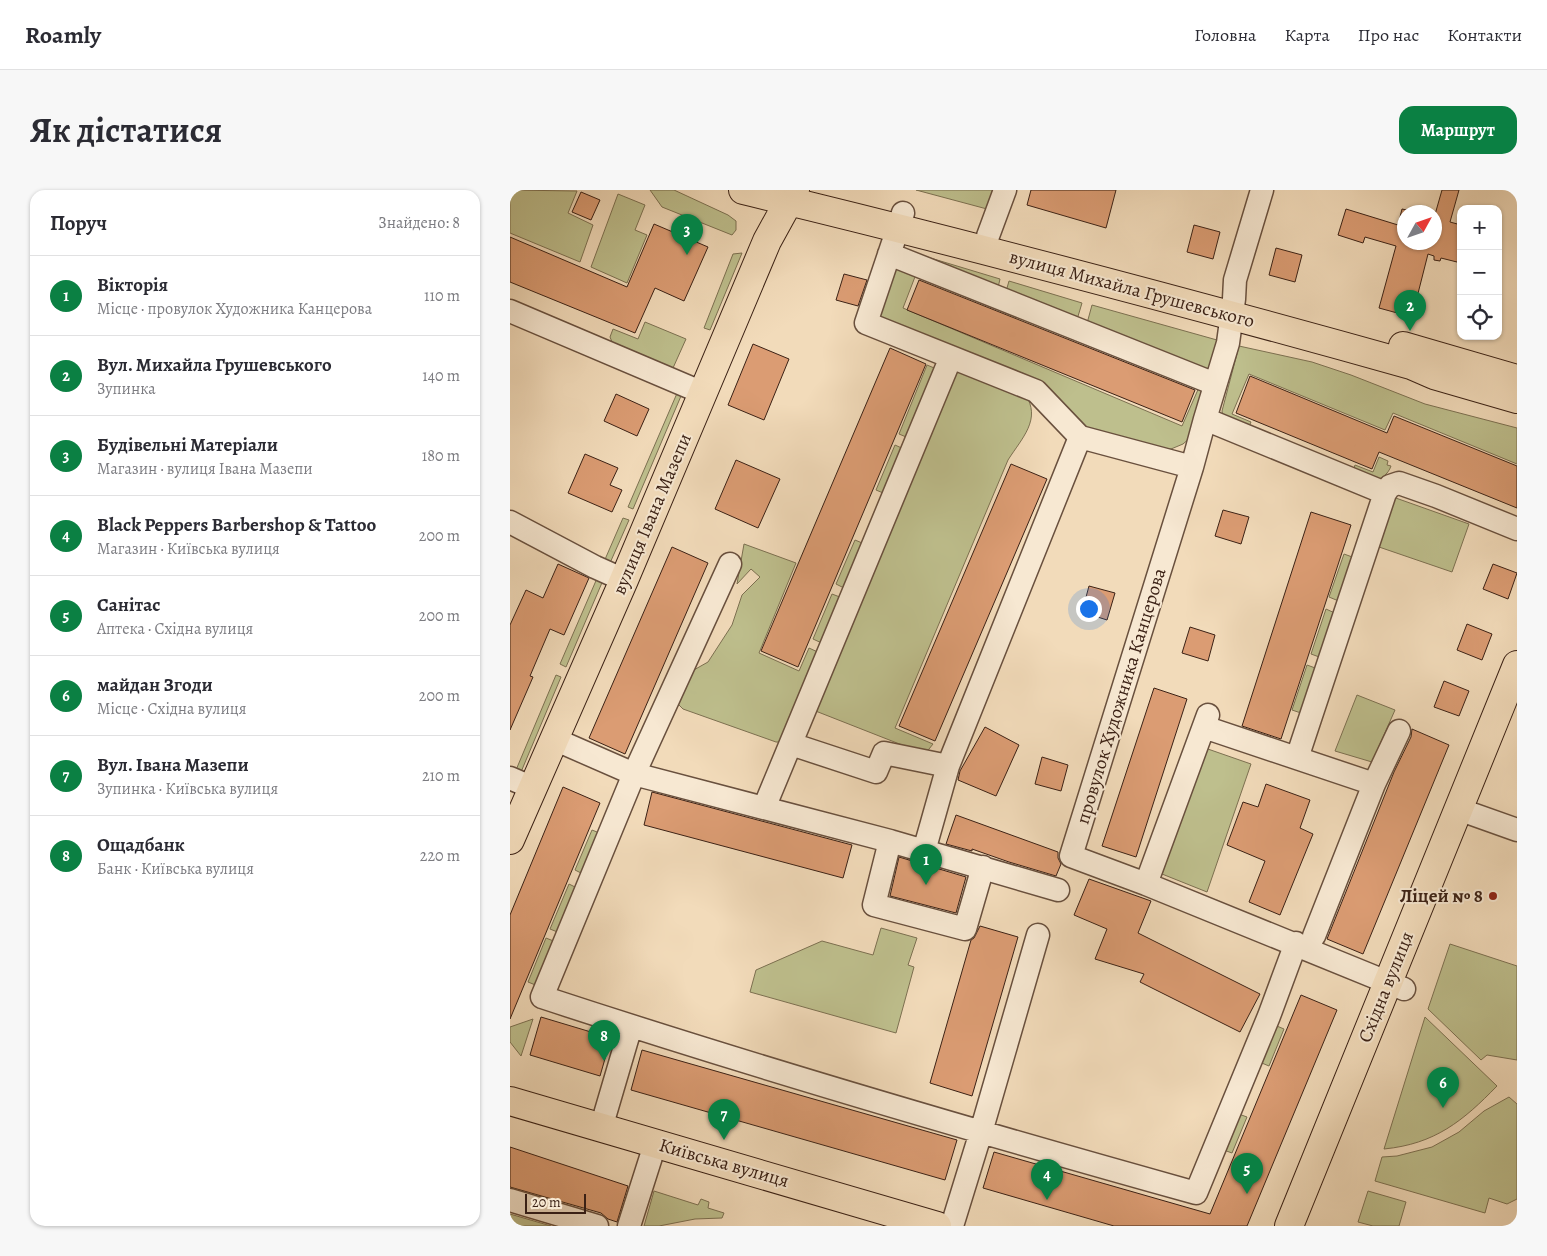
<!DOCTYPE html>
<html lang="uk">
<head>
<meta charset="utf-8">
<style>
  :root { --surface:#fff; --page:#f7f7f7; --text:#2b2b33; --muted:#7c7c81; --line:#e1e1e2; --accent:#0b8043 }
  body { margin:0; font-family:Alegreya,serif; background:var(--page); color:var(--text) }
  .controls { position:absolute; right:15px; top:15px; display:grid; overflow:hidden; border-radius:10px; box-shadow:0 1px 4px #0004 }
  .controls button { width:45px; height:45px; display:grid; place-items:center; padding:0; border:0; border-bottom:1px solid var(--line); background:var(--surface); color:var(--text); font:25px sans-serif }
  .compass { position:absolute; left:887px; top:15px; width:45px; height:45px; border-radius:50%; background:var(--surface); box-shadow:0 1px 4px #0004; rotate:50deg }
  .scale { position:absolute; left:15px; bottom:12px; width:61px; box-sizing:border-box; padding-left:5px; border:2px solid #3b2115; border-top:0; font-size:14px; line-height:18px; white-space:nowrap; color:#3b2115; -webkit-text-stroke:4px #f7e8d2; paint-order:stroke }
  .you { position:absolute; left:578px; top:418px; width:18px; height:18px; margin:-12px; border:4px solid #fff; border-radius:50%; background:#1a73e8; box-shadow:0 0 0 8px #1a73e833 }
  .badge { display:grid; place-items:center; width:32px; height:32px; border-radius:50%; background:var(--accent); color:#fff; font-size:16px; font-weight:700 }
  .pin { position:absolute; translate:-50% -41px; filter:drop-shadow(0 1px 2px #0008) }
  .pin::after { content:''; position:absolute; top:26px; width:18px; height:15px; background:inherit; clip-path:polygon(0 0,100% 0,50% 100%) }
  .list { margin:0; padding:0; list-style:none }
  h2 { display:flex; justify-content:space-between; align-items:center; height:65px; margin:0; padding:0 20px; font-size:21px }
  h2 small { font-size:16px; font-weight:400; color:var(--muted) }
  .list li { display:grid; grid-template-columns:32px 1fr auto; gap:15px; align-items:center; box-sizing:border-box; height:80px; padding:0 20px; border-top:1px solid var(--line) }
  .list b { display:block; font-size:19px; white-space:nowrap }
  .list p { margin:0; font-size:16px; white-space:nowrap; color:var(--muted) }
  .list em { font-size:16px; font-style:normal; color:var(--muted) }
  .icon { flex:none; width:28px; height:28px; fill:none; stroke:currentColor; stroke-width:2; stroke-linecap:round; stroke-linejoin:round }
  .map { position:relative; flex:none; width:1007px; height:1036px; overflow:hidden; border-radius:15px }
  header { display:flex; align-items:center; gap:30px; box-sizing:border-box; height:70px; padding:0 25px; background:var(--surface); border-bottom:1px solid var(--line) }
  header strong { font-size:24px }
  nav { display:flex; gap:28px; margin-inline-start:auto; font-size:18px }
  .intro { display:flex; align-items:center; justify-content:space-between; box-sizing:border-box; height:120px; padding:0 30px }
  h1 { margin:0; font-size:35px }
  .button { padding:12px 22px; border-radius:15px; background:var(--accent); color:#fff; font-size:18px; font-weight:700 }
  main { display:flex; gap:30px; padding:0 30px }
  aside { flex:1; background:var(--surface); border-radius:15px; box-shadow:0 1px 4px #0004 }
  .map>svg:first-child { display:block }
  .green { fill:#bebf8d; stroke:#7c7051 }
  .building { fill:#db9c73; stroke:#3b2115 }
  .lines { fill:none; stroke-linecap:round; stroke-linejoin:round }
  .minor-casing { stroke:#69503e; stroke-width:25 }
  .major-casing { stroke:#3b2115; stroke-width:30 }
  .minor { stroke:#f7e8d2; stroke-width:22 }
  .major { stroke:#f2dbba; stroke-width:28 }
  .poi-dot { fill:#8f2418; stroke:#f7e8d2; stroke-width:2 }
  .labels { text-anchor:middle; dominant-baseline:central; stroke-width:4; stroke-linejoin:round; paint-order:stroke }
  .street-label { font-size:19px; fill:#3b2115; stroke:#f7e8d2 }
  .poi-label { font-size:19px; font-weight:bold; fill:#3b2115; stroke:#f7e8d2; text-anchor:end }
</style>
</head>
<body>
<header>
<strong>Roamly</strong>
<nav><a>Головна</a><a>Карта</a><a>Про нас</a><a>Контакти</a></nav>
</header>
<div class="intro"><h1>Як дістатися</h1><a class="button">Маршрут</a></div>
<main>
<aside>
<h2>Поруч<small>Знайдено: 8</small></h2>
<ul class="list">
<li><span class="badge">1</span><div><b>Вікторія</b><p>Місце · провулок Художника Канцерова</p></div><em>110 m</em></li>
<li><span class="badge">2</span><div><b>Вул. Михайла Грушевського</b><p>Зупинка</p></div><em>140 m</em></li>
<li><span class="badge">3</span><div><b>Будівельні Матеріали</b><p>Магазин · вулиця Івана Мазепи</p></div><em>180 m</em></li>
<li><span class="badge">4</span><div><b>Black Peppers Barbershop &amp; Tattoo</b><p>Магазин · Київська вулиця</p></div><em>200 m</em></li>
<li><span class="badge">5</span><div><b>Санітас</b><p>Аптека · Східна вулиця</p></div><em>200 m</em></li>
<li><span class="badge">6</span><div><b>майдан Згоди</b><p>Місце · Східна вулиця</p></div><em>200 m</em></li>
<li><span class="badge">7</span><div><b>Вул. Івана Мазепи</b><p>Зупинка · Київська вулиця</p></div><em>210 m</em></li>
<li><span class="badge">8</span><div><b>Ощадбанк</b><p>Банк · Київська вулиця</p></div><em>220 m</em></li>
</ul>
</aside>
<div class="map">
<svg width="1007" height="1036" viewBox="0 0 1007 1036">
  <rect width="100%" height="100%" fill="#f2dbba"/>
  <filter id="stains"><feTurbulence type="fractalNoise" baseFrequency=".004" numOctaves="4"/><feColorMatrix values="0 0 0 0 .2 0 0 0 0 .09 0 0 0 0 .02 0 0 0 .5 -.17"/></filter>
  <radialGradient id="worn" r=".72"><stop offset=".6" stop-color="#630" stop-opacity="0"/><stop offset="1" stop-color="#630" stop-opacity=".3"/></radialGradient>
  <!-- green -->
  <path class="green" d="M0,0l67,1 -9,22 25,12 -13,37 -70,-29z
    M140,0h24l54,25 8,6v9l-4,5 -70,-28z
    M406,0h84l-13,19z
    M108,4l27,11 -10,25 12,5 -20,48 -36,-16z
    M394,60l96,29 -3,13z
    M232,63l-32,77 -6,-2 29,-74z
    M388,71l20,8 -15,39 279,118 18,-41 9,4 -18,48 -8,7 -12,5 -18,1 -57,-14 -24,-19 -197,-97z
    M499,91l73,22 -6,20 -71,-28z
    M582,115l125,35 -10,35 -121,-48z
    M135,132l41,17 -13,29 -61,-26 -2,-5 3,-8 25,10z
    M729,156l73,16 39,13 74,29 92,24v36l-124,-51 -8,17 -136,-56 -17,40 19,8 -4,9 -24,-14 -1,-6z
    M417,175l12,5 -28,69 -12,-5z
    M453,179l62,25c17,25 -3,44 -17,66l-113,268 38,16 -8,10 -112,-44 140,-336z
    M168,201l3,5 -48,113 -5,-2z
    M385,255l11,5 -18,45 -12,-5z
    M869,267l9,4 -1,4 4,1c-3,9 -10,12 -18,17l-21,-9 3,-9 18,7z
    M883,307l76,27 -17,48 -73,-25z
    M113,328l6,2 -19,43 -7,1z
    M345,350l12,5 -19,45 -12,-6z
    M234,354l52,19 -37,90 40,18 10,-23 13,6 -40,88h-6l-93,-33 -5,-5 14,-33 16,-9 24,-37 10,-30 18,-18 -9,-8 -14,15z
    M834,364l11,4 -14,44 -12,-5z
    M88,386l6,2 -38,89 -6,-3z
    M322,404l13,5 -19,46 -13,-6z
    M816,419l11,5 -15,44 -11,-4z
    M797,475l11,4 -14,45 -12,-4z
    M46,485l5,2 -40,95 -5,-2z
    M847,505l38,15 -23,52 -37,-11z
    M695,558l46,16 -44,128 -45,-18z
    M82,640l10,4 -17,41 -10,-5z
    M59,694l10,5 -19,44 -10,-4z
    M371,738l36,10 -9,27 6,2 -18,66 -146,-41 6,-22 66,-29 51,14z
    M36,748l10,4 -18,44 -10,-4z
    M940,754l67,22v94l-30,-5 -6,5 -53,-51z
    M915,827l72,69c-34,35 -62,58 -113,63z
    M23,829l-12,37 -11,-14v-15z
    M762,834l12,5 -15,37 -12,-5z
    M999,907l8,7v95l-10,5 -18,-6 -4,15 -110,-32 7,-24 15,-1 35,-9 27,-15 25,-21z
    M726,923l11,4 -15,36 -11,-4z
    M144,1001l44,14 3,-6 8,3 -1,6 16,5 -2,5 -27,1 -36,7h-15z
    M858,1001l38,11 -7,24h-26l-15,-4z
    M0,1024l41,12h-41z"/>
  <!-- building -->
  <path class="building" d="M521,0h85l-10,38 -79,-23z
    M932,0h17l-9,32 11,3v38l-20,-5 -1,3 -6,-1v-4l-6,-2 -16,63 -33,-9 17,-62 -31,-9 -2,6 -25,-8 8,-26 52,16 4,-16 14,3h-12v30h30v-24z
    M71,2l19,8 -9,20 -19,-8z
    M144,34l54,23 -24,54 -29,-13 -20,45 -125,-51v-45l117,50z
    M684,35l26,7 -7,27 -26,-7z
    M766,58l26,7 -7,27 -26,-7z
    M334,84l23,6 -9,26 -22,-6z
    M409,90l276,110 -13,32 -275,-112z
    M243,154l36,15 -25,61 -36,-15z
    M380,158l36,16 -128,303 -37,-16z
    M740,186l137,57 7,-17 123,50v42l-138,-56 -7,17 -136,-56z
    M106,204l33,15 -12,27 -33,-15z
    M75,264l33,14 -8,17 12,5 -10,22 -44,-19z
    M226,270l44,19 -22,49 -43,-19z
    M501,274l36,15 -112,262 -36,-15z
    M713,320l26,7 -8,27 -26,-8z
    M801,322l40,13 -70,214 -39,-13z
    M162,357l36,16 -83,191 -36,-16z
    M48,374l31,14 -25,57 -14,-6 -20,47 3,1 -23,53v-105l16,-35 17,8z
    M983,374l24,9 -9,26 -25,-10z
    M579,396l26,7 -8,27 -25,-8z
    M957,434l25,10 -10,26 -25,-10z
    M680,437l25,8 -7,26 -26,-8z
    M934,491l25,10 -10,25 -25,-9z
    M644,498l33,11 -51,158 -34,-11z
    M475,537l34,18 -23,51 -38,-16 2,-9z
    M902,539l37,16 -86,209 -36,-15 67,-167 17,-35z
    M532,567l26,8 -7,26 -26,-7z
    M756,594l44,16 -10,28 13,6 -33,81 -31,-13 16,-41 -38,-16 16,-43 15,5z
    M53,597l37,16 -90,216v-104z
    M142,602l200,53 -9,33 -199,-53z
    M446,625l102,37v6l3,6 -5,12 -47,-14 -37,-13v2l-26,-7z
    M389,667l67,20 -10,36 -66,-17z
    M579,689l62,22 -13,32 122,61 -20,38 -100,-50 4,-8 -49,-15 12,-30 -33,-14z
    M470,736l38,11 -46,159 -42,-13 41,-143 3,-2z
    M791,805l36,15 -90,216h-133l-131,-38 11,-36 216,62z
    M31,827l70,21 -11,38 -70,-21z
    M132,860l315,90 -12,40 -314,-90z
    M0,957l118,39 -11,36 -9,-3 -7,-6 -91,-26z"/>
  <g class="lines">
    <defs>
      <path id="minor" d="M752,0l-27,90 -1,19 -6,44 -23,76 -13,48 -121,389 75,28 258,105
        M393,23l-37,110 170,68 44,46 112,30
        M478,46l17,-46
        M379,64l326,130
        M0,121l193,82
        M695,229l180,74 5,-7 9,-3 37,13 81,33
        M0,332l85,45 29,13
        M220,374l-96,210 -92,223c216,71 435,135 654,196l73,-177 27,-73
        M694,537l170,57 -60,152
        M44,549l80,35 256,67 -16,64 91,24 18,-62
        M281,554l85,28 8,-19 64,13
        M787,568l88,-265
        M0,588l23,10
        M864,594l25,-53
        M254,618l187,-451
        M948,619l59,21
        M380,651l168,49
        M414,661l24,-85 132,-329
        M636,694l62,-169
        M91,938l30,-102
        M0,1010l87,26
        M119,1036l22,-69
        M442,1036l29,-94 57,-197"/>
      <path id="major" d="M233,0c224,54 446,113 668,175l23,10 83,24
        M893,156l114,33
        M0,650l114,-260 143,-339 28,-51
        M0,911l427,125
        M779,1036l228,-561"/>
    </defs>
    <!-- minor casing -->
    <use href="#minor" class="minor-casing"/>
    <!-- major casing -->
    <use href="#major" class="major-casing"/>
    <!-- minor -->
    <use href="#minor" class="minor"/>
    <!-- major -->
    <use href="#major" class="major"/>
  </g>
  <!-- markers -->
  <circle class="poi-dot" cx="983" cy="706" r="5"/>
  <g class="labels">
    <!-- street labels -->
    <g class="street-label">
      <text transform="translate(622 99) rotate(15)">вулиця Михайла Грушевського</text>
      <text transform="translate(142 324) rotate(-67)">вулиця Івана Мазепи</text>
      <text transform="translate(611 506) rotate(-73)">провулок Художника Канцерова</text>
      <text transform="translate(876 797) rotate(-68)">Східна вулиця</text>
      <text transform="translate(214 973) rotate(16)">Київська вулиця</text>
    </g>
    <!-- poi labels -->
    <g class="poi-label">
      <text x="973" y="706">Ліцей № 8</text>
    </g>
  </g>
  <rect width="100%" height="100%" filter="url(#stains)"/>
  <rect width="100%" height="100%" fill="url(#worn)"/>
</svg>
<div class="controls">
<button>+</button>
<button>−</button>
<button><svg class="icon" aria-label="locate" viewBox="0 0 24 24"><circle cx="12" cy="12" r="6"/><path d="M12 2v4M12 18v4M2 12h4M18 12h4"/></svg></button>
</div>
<svg class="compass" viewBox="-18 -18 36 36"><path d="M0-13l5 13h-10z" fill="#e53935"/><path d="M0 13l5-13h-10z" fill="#7c7c81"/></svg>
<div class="scale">20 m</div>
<div class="you"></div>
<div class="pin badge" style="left:416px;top:695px">1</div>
<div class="pin badge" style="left:900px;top:141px">2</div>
<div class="pin badge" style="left:177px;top:65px">3</div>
<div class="pin badge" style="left:537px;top:1010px">4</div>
<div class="pin badge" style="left:737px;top:1004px">5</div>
<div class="pin badge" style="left:933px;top:918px">6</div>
<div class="pin badge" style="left:214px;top:950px">7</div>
<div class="pin badge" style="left:94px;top:871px">8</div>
</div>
</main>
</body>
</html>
